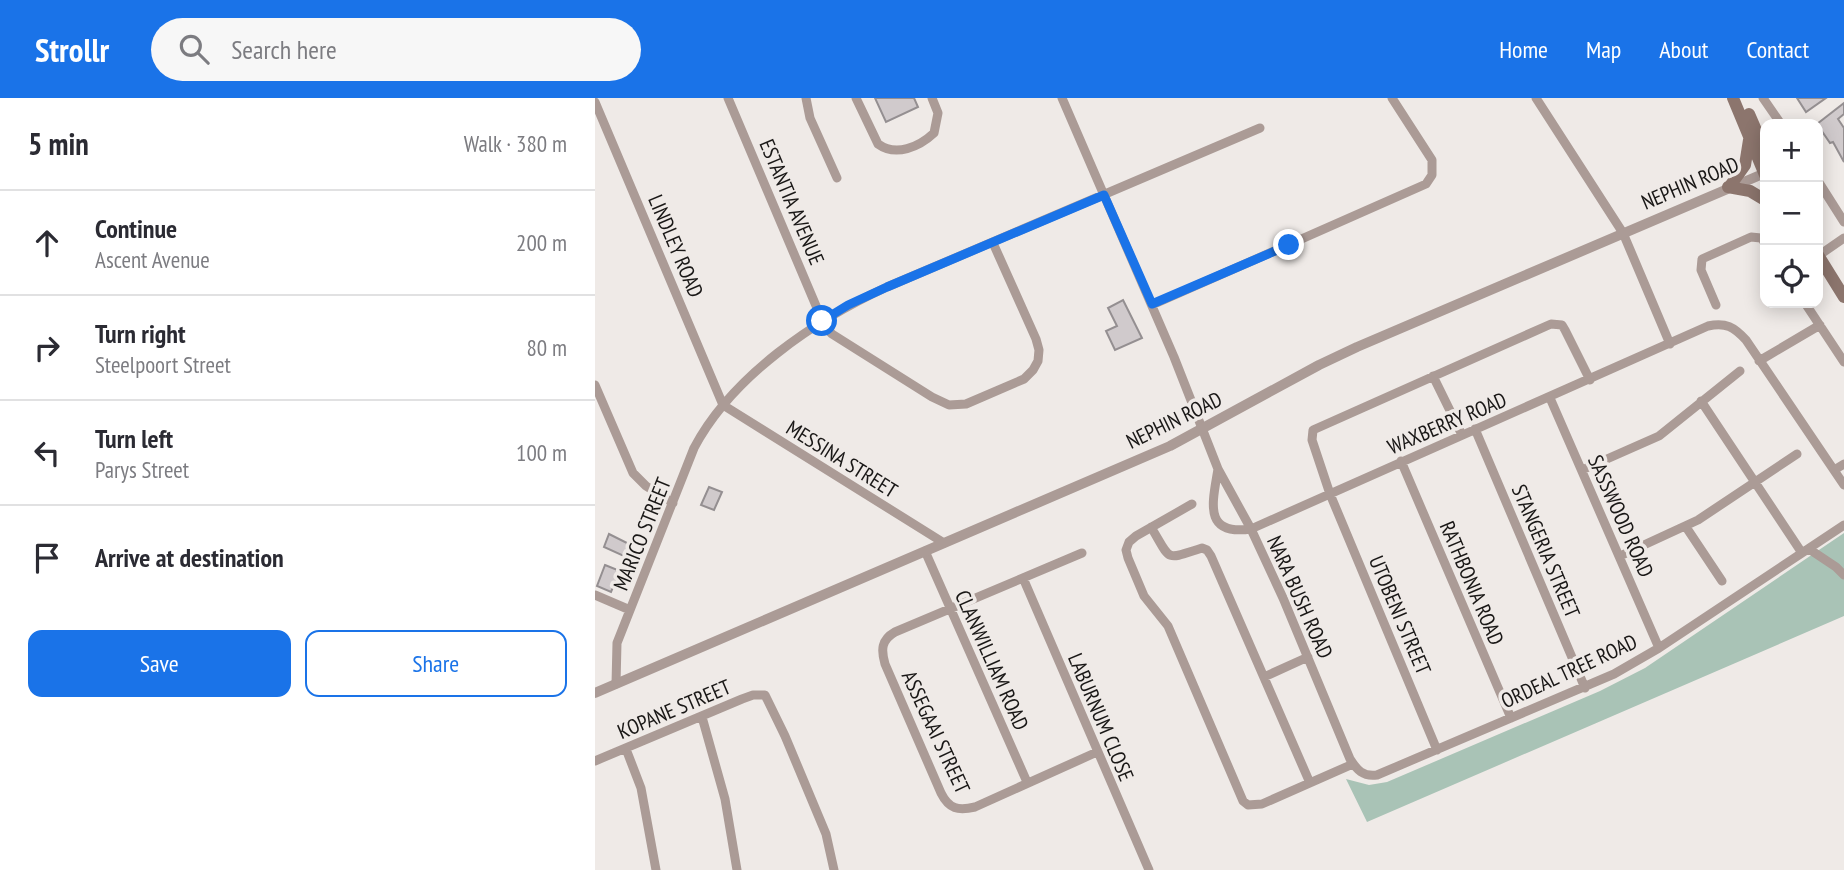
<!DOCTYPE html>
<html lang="en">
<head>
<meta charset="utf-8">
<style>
  :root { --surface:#fff; --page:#f7f7f7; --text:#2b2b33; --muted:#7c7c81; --line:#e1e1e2; --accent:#1a73e8 }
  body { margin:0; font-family:"PT Sans Narrow",sans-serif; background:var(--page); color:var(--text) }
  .controls { position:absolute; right:21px; top:21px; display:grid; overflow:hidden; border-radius:14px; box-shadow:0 4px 18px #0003 }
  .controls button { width:63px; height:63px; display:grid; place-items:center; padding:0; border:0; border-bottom:2px solid var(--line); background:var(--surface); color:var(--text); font:35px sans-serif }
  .stop { position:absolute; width:21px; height:21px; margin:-16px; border:5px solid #1a73e8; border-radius:50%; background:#fff }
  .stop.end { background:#1a73e8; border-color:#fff; box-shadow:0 2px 7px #0008 }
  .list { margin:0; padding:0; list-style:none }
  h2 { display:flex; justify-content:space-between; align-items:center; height:91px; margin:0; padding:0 28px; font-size:30px }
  h2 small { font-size:23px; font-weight:400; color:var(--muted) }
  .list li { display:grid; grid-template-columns:46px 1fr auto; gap:21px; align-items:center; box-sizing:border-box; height:105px; padding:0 28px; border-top:2px solid var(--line) }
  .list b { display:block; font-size:26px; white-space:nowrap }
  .list p { margin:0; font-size:23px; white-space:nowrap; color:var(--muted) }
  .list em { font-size:23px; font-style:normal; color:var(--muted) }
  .actions { display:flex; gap:14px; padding:21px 28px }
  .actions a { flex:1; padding:16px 0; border:2px solid var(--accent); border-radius:14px; text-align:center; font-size:24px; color:var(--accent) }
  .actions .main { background:var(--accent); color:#fff }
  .icon { flex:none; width:38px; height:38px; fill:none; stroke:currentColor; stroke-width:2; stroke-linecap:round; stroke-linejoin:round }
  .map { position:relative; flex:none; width:1249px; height:772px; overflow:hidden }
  header { display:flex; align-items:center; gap:42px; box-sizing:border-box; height:98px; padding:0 35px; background:var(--accent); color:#fff }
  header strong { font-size:33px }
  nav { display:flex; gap:38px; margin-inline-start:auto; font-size:24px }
  .search { width:490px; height:63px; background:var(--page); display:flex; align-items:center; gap:18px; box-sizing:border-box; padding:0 24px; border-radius:38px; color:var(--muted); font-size:26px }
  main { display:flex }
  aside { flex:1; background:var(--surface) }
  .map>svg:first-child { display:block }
  .green { fill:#a9c3b6 }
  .building { fill:#d0cacc; stroke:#948f91; stroke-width:2 }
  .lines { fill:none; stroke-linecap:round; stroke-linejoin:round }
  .minor { stroke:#ab9b96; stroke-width:9 }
  .tertiary { stroke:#ab9b96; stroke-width:10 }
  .secondary { stroke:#8c756d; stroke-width:12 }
  .route { stroke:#1a73e8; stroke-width:9 }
  .labels { text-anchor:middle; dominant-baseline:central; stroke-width:7; stroke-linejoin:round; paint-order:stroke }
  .street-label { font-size:21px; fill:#191716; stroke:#efeae7 }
</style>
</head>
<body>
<header>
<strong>Strollr</strong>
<div class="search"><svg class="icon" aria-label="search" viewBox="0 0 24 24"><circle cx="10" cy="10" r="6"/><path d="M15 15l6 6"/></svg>Search here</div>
<nav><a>Home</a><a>Map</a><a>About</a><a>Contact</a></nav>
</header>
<main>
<aside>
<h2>5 min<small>Walk · 380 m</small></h2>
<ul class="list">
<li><svg class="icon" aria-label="ahead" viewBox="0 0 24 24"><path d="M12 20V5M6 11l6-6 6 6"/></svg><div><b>Continue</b><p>Ascent Avenue</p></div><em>200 m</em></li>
<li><svg class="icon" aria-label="right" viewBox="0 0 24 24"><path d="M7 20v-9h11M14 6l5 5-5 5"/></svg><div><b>Turn right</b><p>Steelpoort Street</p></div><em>80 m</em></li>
<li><svg class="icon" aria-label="left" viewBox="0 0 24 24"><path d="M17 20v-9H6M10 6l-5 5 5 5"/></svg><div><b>Turn left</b><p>Parys Street</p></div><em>100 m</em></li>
<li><svg class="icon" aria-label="arrive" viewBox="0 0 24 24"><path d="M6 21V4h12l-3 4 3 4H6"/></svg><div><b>Arrive at destination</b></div></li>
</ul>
<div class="actions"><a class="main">Save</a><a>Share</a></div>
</aside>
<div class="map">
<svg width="1249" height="772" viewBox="0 0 1249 772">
  <rect width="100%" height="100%" fill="#efeae7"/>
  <!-- green -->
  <path class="green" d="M1249,435v83l-477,206 -21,-43 23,6 18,-3 213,-91 45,-23z"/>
  <!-- building -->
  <path class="building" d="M280,0h39l4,9 -32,15z
    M1202,0h29l-20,14z
    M1249,5v11l-6,5 6,9v34l-11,-20 -3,1 -13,-19z
    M528,202l19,38 -27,12 -9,-19 11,-5 -9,-18z
    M114,389l13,5 -8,18 -13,-5z
    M14,436l22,11 -5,12 -22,-10z
    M10,467l15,6 -9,21 -14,-6z"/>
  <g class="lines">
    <!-- minor -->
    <path class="minor" d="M133,0l97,229 7,7 100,63 17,8 17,-1 58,-25 9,-9 5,-9 1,-11 -3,-11 -43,-96
      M211,0l4,20 27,60
      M261,0l22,46c18,13 41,3 56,-11l4,-20 -6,-15
      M467,0l112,259 44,112 33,60 32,69 67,161c7,11 13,18 27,16l237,-101 45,-26 185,-123
      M941,0l87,135 47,111
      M1168,0l18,26
      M0,4l128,303
      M1223,83l26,41
      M1223,158l26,-18
      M1210,205l39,59
      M557,207l274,-121 6,-9v-15l-40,-62
      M1121,207l-15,-35 1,-11 49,-22 10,1 4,5
      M1164,263l61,-36
      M838,278l29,59
      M0,287l38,88 13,13 27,17
      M955,300l109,250
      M1106,303l101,152
      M128,307l221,138
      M880,331l110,259
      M806,363l110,257
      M623,371c-5,32 -16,67 33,60l457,-203c18,-4 26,1 38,14l98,145
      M987,372l77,-34 81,-65
      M1239,372l10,-6
      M597,406l-56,32 -7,6 -3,8 2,8 16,38 24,30 75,175 5,4 14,-1 91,-40
      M556,429c21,35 13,33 51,21l5,2 4,6 99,227
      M1091,429l36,54
      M1214,451l27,18 8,8
      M330,453l102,231
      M487,455l-187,79c-14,8 -14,18 -10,32l56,129c8,16 17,18 34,14l122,-55
      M1025,458l78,-36 99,-66
      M428,480l126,292
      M0,497l35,15
      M669,579l44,-20
      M21,586l1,-41 77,-195c38,-72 121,-128 193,-161l373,-159
      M107,619l23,82 12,71
      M31,651l15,39 15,82
      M842,652l-107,-256 -18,-54 1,-10 238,-106 11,1 3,5 25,50
      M0,663l147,-62 11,-4h12l20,41 41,98 8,36"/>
    <!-- tertiary -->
    <path class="tertiary" d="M0,595l575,-247 149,-81 38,-18 408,-174"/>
    <!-- secondary -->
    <path class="secondary" d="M1138,0l32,77
      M1154,16l16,37
      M1135,88l15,-21 4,-25
      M1133,89l22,4 15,9
      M1223,157l26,42"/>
  </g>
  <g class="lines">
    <!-- route -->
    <path class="route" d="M227,223l26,-16 39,-18 217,-92 48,109 137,-59"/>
  </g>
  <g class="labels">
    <!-- street labels -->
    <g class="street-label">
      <text transform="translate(1095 85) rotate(-23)">NEPHIN ROAD</text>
      <text transform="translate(197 104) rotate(67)">ESTANTIA AVENUE</text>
      <text transform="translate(81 148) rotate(67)">LINDLEY ROAD</text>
      <text transform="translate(579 322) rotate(-26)">NEPHIN ROAD</text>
      <text transform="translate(852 325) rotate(-23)">WAXBERRY ROAD</text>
      <text transform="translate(247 361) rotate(32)">MESSINA STREET</text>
      <text transform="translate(1026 418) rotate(66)">SASSWOOD ROAD</text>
      <text transform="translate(47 436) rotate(-68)">MARICO STREET</text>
      <text transform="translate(951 453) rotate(67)">STANGERIA STREET</text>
      <text transform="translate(877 485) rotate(67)">RATHBONIA ROAD</text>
      <text transform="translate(705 499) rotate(66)">NARA BUSH ROAD</text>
      <text transform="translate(805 517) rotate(67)">UTOBENI STREET</text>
      <text transform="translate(397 562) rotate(66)">CLANWILLIAM ROAD</text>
      <text transform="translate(974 573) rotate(-25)">ORDEAL TREE ROAD</text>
      <text transform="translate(79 611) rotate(-23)">KOPANE STREET</text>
      <text transform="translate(506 619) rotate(67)">LABURNUM CLOSE</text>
      <text transform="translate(341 634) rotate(65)">ASSEGAAI STREET</text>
    </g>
  </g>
</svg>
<div class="controls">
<button>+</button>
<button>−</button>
<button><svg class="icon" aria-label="locate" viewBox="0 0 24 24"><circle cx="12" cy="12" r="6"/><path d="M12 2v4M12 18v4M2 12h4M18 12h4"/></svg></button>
</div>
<div class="stop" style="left:227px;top:223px"></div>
<div class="stop end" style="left:694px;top:147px"></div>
</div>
</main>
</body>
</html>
